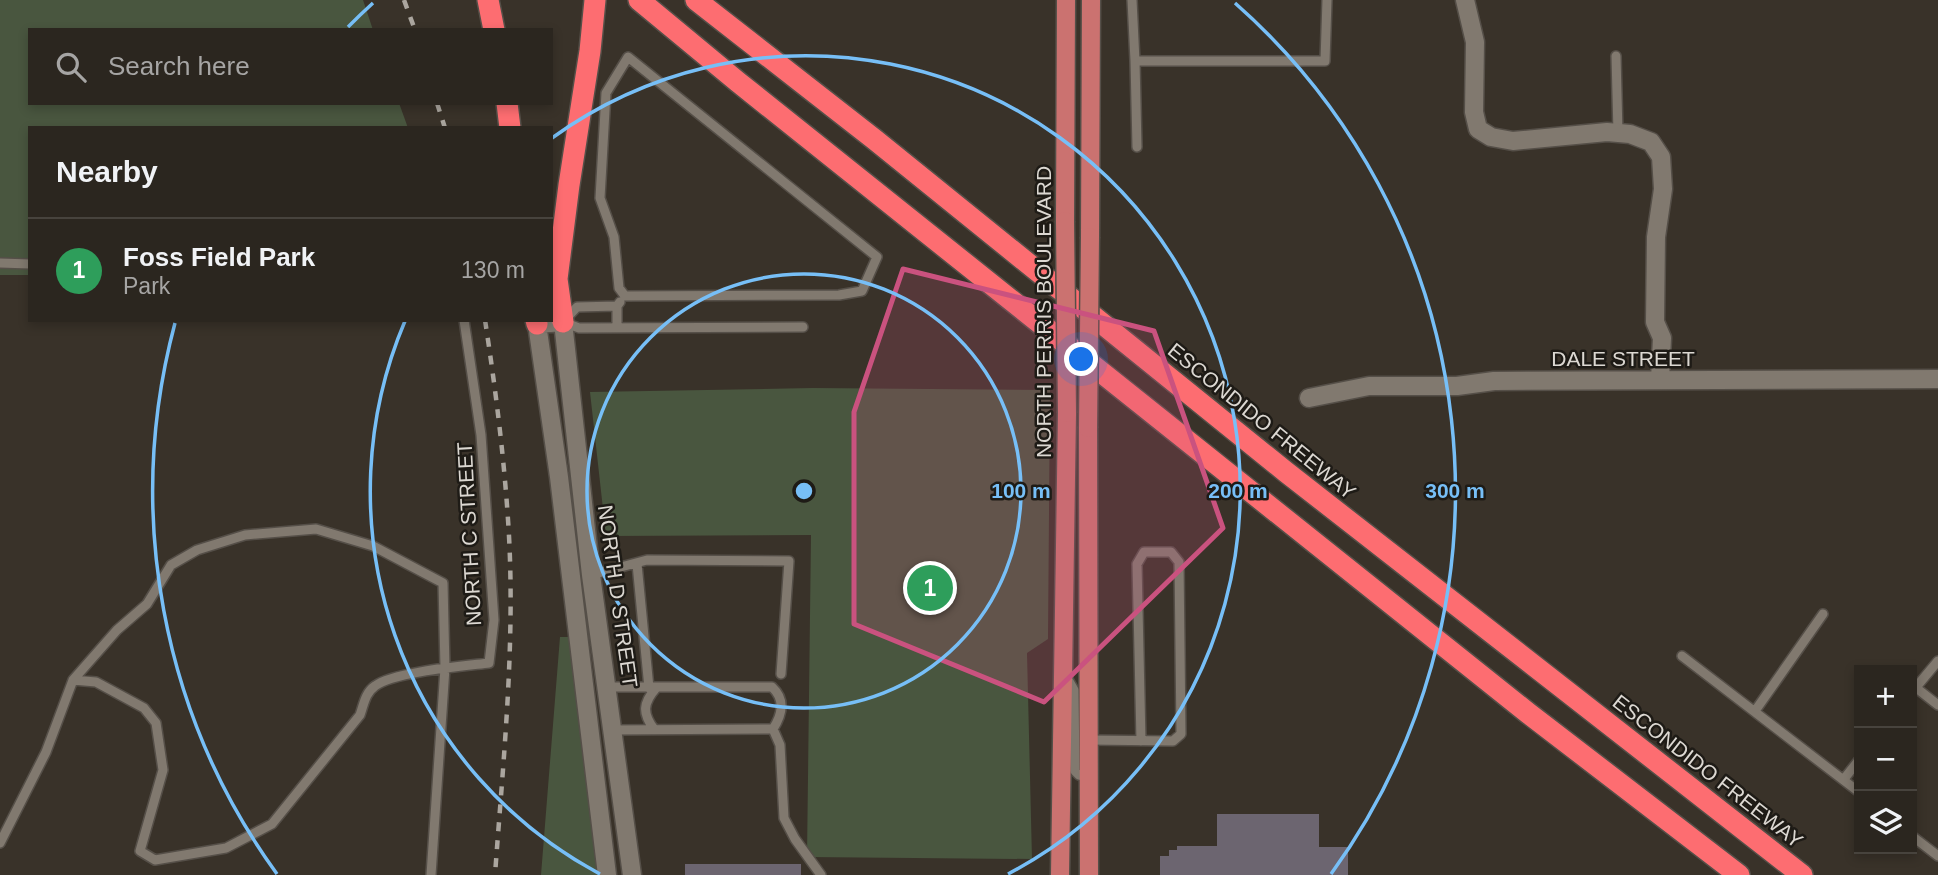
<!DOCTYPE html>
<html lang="en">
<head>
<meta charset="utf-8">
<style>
  :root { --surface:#2b261f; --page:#332e28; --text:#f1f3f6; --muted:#a6a5a4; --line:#47433d; --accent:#1a73e8 }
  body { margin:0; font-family:Helvetica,sans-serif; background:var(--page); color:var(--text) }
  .controls { position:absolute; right:21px; bottom:21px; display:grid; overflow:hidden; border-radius:0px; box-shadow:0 4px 10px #0003 }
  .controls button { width:63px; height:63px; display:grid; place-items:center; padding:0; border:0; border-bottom:2px solid var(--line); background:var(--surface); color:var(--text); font:35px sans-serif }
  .you { position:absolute; left:1082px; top:360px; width:24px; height:24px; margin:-18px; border:5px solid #fff; border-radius:50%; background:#1a73e8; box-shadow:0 0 0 10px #1a73e833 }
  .badge { display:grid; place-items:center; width:46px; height:46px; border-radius:50%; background:var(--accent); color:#fff; font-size:23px; font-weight:700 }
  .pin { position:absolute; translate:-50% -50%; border:4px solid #fff; box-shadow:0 2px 7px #0006 }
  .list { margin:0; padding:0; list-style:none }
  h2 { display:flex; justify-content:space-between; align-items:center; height:91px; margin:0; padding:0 28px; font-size:30px }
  h2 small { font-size:23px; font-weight:400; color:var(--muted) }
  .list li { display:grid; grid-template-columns:46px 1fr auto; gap:21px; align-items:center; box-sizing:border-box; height:105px; padding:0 28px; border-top:2px solid var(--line) }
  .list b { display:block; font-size:26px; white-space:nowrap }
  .list p { margin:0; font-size:23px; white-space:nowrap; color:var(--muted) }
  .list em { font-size:23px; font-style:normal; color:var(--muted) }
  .icon { flex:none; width:38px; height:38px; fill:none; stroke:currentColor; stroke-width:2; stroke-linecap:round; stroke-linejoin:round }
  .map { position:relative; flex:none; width:1938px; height:875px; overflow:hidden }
  .search { position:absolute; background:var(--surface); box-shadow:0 4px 10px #0003; left:28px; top:28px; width:525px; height:77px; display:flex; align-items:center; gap:18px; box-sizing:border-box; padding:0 24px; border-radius:0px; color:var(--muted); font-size:26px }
  .panel { position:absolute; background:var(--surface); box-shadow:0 4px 10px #0003; left:28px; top:126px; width:525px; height:196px; border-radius:0px }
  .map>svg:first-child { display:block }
  .green { fill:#49563f }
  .building { fill:#6c6570 }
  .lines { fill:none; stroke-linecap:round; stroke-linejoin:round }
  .lane-casing { stroke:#554f48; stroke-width:12 }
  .street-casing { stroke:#554f48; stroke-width:21 }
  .secondary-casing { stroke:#554f48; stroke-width:21 }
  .primary-casing { stroke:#554f48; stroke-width:21 }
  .highway-casing { stroke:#554f48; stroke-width:24 }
  .lane { stroke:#81796f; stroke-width:9 }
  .street { stroke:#81796f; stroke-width:18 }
  .secondary { stroke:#81796f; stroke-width:18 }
  .primary { stroke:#cb7270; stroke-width:18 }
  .highway { stroke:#fd6d71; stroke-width:21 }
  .rail { stroke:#aba69f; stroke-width:4.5; stroke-dasharray:9 9; stroke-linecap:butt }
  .primary-bridge-casing { stroke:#554f48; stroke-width:21; stroke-linecap:butt }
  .primary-bridge { stroke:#cb7270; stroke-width:18 }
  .marked { fill:#ca527f; fill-opacity:0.2; stroke:#ca527f; stroke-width:5; stroke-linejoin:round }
  .ring { fill:none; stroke:#77bff7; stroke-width:3.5 }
  .labels { text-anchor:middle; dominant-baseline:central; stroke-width:5; stroke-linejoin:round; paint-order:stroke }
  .street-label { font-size:21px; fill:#dcd8d2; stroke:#1e1b16 }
  .centre { fill:#77bff7; stroke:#1e1b16; stroke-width:3.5 }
  .ring-label { font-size:21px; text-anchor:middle; font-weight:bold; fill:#77bff7; stroke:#1e1b16; stroke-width:5; stroke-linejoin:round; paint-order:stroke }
</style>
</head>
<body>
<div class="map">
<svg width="1938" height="875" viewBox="0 0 1938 875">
  <rect width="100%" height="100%" fill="#393229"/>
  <!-- green -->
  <path class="green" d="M0,0h363l10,30h-343v73h369l9,25h-378v147h-30z
    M813,388l237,2 -2,249 -21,14 5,206 -225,-2 4,-322 -205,1 -16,-144z
    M560,637h9l30,238h-58z"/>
  <!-- building -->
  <path class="building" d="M1217,814h102v33h29v28h-188v-19h9v-6h8v-4h40z
    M685,864h116v11h-116z"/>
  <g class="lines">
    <defs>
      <path id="lane" d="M1132,0l3,61h190l2,-61
        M1616,56l2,77
        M628,57l249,200 -15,34 -23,4 -214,1 -6,-8 -5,-51 -14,-39 6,-105z
        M1135,61l2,86
        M0,263l30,1
        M617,306l-40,1 -14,15 16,6 224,-1
        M617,327v-21l3,-4
        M637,564l12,124
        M591,575l56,-15 142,1 -8,113
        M1682,656l177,136
        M1066,676l8,14 1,81 4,4 10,2
        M73,680l23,2 48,26 12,15 7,47 -23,81 15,9 71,-12 46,-24 88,-109c4,-11 5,-22 15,-29 18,-14 89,-20 114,-23l5,-43 -13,-185 -17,-115
        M608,687h164c14,13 10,28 1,42l-161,1
        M1915,687l23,18
        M1912,692l26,-31
        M1755,711l68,-97
        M654,729c-12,-16 -11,-26 2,-41
        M773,729l7,16 4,73 11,21 26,36
        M1088,740l85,1 8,-7 -2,-172 -8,-10h-27l-7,12 4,177
        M1844,779l15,-19
        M1912,836l26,20
        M0,843l46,-91 27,-72 44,-50 30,-26 24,-39 26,-15 48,-15 71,-6 57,17 70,37 2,85 -14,207"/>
      <path id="street" d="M1465,0l10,42 -1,70 4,17 13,8 22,4 94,-9 23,2 21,8 10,15 2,32 -7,48 -1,85 7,16 -2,42
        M1309,398l60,-12h88l37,-5 444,-2"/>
      <path id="secondary" d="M607,875l-48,-398 -22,-153 26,-2 28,253 41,300"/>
      <path id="primary" d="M1065,221l1,-221
        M1090,237l1,-237
        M1088,428l1,447
        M1060,875l7,-462"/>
      <path id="highway" d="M488,0l6,30
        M639,0l99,82 790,631 211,162
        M696,0l178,139 412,333 516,403
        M507,103l3,25
        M536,320l1,4
        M563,322l-6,-43 12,-94 21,-134 5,-51"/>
    </defs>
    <!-- lane casing -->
    <use href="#lane" class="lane-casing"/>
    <!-- street casing -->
    <use href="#street" class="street-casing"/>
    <!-- secondary casing -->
    <use href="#secondary" class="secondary-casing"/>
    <!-- primary casing -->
    <use href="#primary" class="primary-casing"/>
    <!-- highway casing -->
    <use href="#highway" class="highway-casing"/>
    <!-- lane -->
    <use href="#lane" class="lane"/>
    <!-- street -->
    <use href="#street" class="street"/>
    <!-- secondary -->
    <use href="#secondary" class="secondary"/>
    <!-- primary -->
    <use href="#primary" class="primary"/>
    <!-- highway -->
    <use href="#highway" class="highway"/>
    <!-- rail -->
    <path class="rail" d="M404,0l11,30
      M437,103l8,25
      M485,320c11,72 20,144 24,216 6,113 -6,227 -14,339"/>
    <defs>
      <path id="primary-bridge" d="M1065,221l2,192
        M1088,428l2,-191"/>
    </defs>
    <!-- primary-bridge casing -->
    <use href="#primary-bridge" class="primary-bridge-casing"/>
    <!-- primary-bridge -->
    <use href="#primary-bridge" class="primary-bridge"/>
  </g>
  <!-- marked area -->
  <path class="marked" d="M903,269l251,62 69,197 -179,174 -190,-78v-212z"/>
  <!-- distance rings -->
  <g class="ring">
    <circle cx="804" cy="491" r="217"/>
    <path d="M600 874A434 434 0 0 1 405 321M552 138A434 434 0 1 1 1008 874"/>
    <path d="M277 874A651 651 0 0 1 175 323M348 27A651 651 0 0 1 373 3M1235 3A651 651 0 0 1 1331 874"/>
  </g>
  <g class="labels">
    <!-- street labels -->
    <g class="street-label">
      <text transform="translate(1043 312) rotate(-90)">NORTH PERRIS BOULEVARD</text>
      <text x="1623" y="358">DALE STREET</text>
      <text transform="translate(1262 421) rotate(39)">ESCONDIDO FREEWAY</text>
      <text transform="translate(469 534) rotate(-93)">NORTH C STREET</text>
      <text transform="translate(618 596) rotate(82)">NORTH D STREET</text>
      <text transform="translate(1708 771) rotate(38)">ESCONDIDO FREEWAY</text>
    </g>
  </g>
  <circle cx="804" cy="491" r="10" class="centre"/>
  <g class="ring-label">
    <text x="1021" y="498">100 m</text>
    <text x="1238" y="498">200 m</text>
    <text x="1455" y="498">300 m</text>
  </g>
</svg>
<div class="controls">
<button>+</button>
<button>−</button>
<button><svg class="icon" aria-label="layers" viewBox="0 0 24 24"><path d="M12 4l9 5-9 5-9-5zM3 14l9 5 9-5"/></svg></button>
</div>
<div class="you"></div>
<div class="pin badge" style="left:930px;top:588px;background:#2e9e5b">1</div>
<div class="search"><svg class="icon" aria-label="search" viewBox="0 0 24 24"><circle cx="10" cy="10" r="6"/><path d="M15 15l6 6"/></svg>Search here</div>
<section class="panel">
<h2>Nearby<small></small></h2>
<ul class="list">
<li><span class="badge" style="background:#2e9e5b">1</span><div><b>Foss Field Park</b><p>Park</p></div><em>130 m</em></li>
</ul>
</section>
</div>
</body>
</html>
